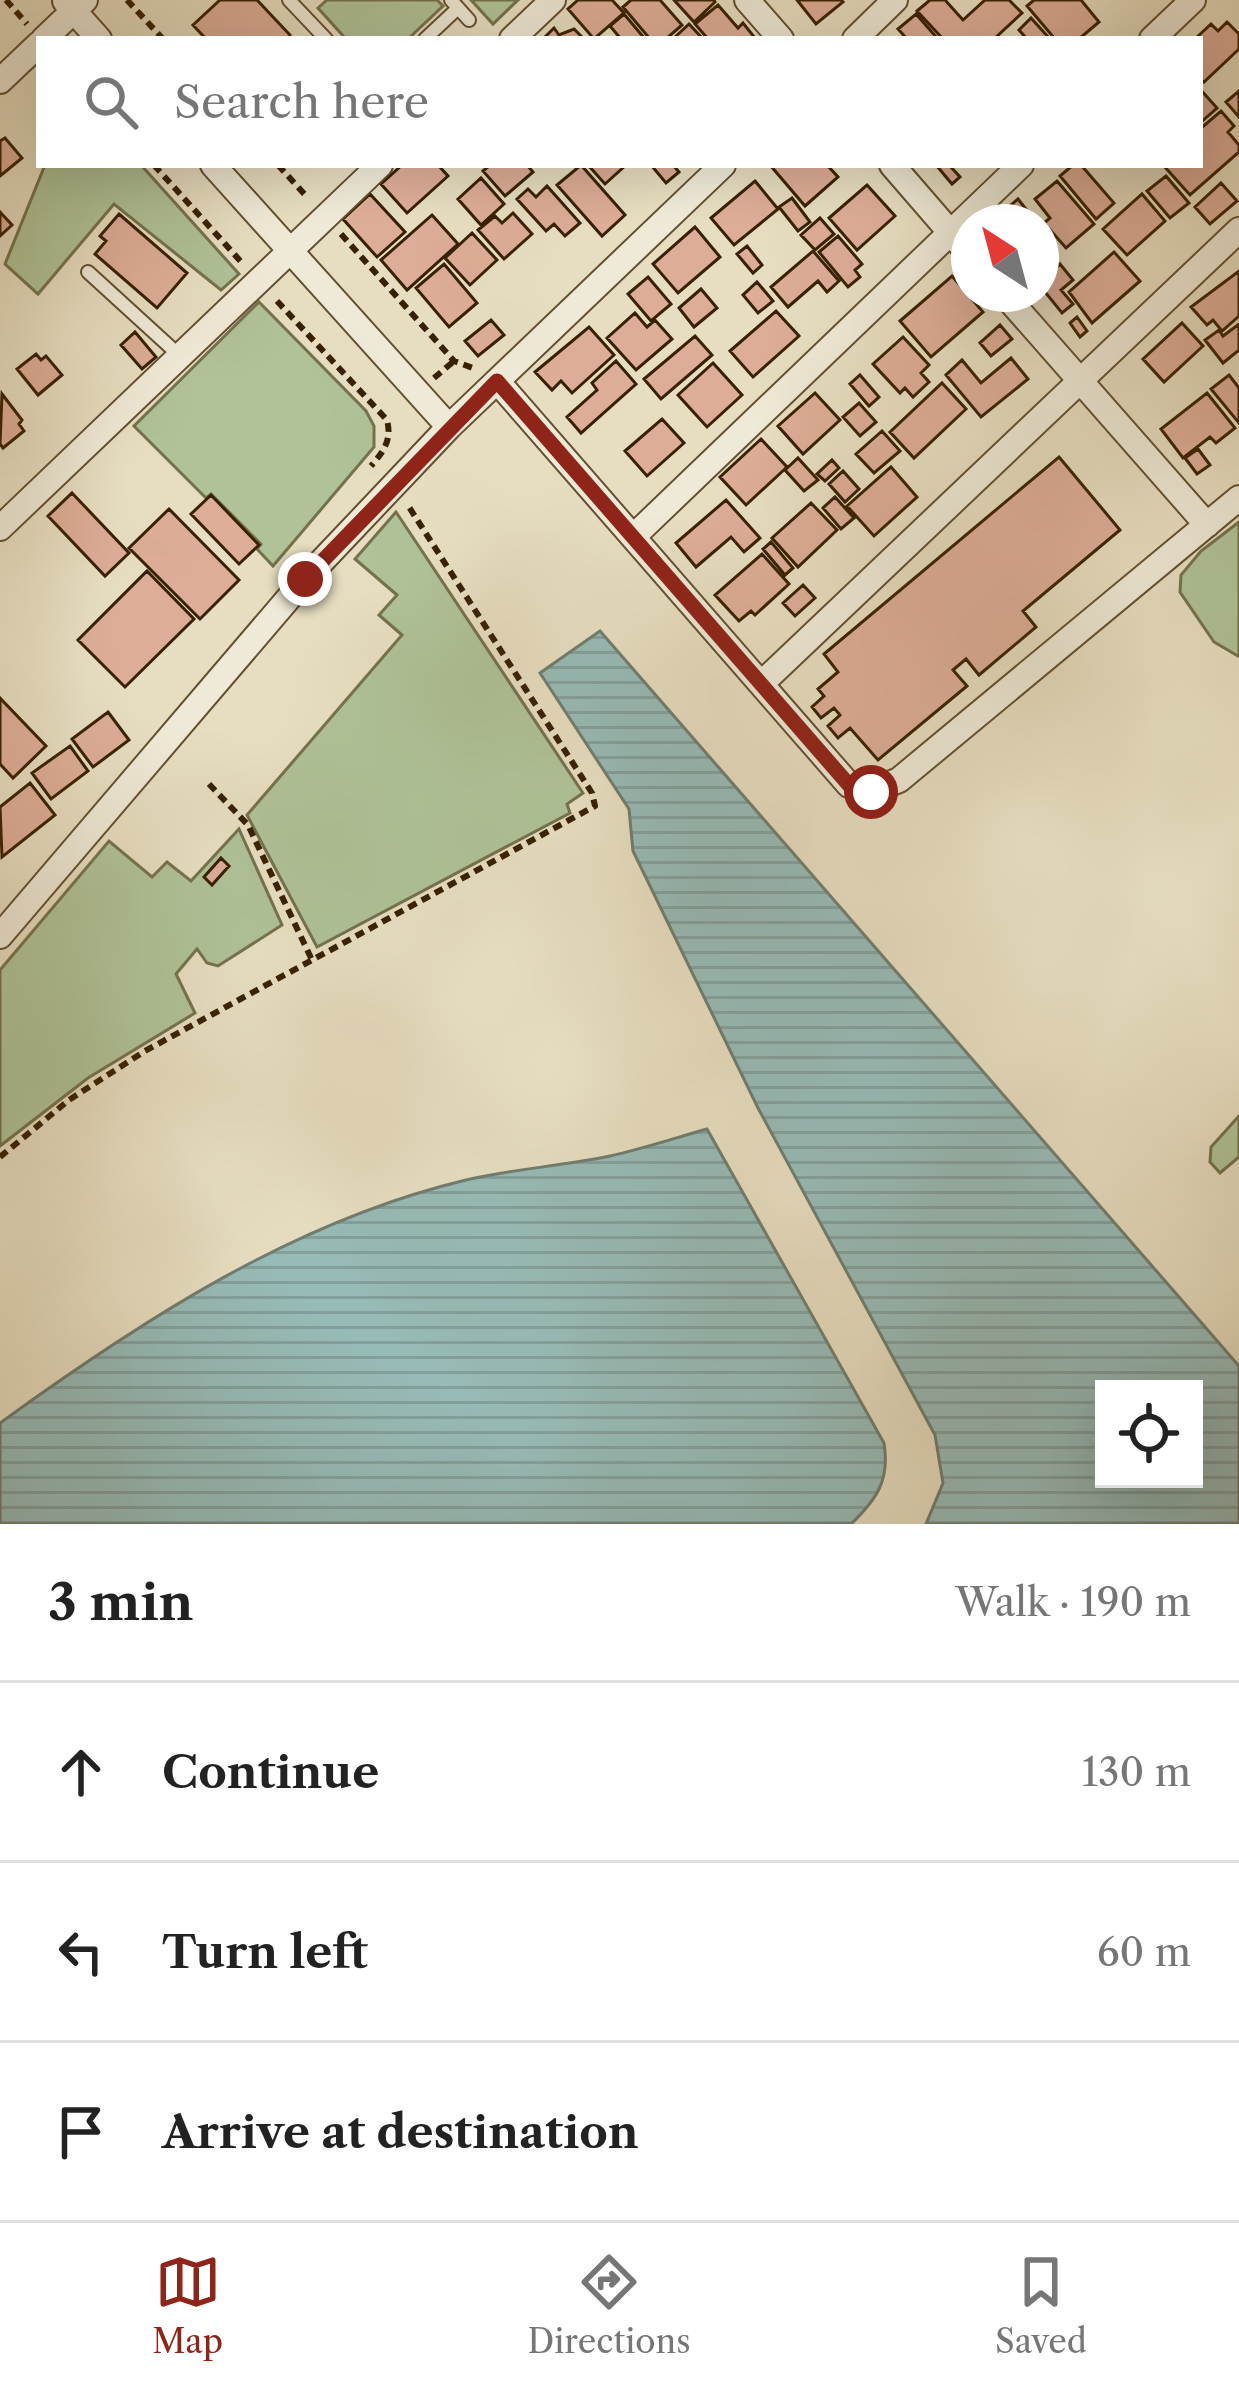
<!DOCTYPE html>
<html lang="en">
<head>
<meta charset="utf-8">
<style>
  :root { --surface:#fff; --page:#f6f6f6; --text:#222; --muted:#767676; --line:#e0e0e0; --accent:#8f2418 }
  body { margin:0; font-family:"Libre Caslon Text",serif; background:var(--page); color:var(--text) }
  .controls { position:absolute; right:36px; bottom:36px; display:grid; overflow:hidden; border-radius:0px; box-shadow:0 12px 48px #0002 }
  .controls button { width:108px; height:108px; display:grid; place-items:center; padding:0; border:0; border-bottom:3px solid var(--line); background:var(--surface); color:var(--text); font:60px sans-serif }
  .compass { position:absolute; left:951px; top:204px; width:108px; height:108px; border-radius:50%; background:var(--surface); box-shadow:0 12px 48px #0002; rotate:324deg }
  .stop { position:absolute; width:36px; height:36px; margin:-27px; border:9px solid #8f2418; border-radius:50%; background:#fff }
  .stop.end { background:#8f2418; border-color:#fff; box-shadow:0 3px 12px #0008 }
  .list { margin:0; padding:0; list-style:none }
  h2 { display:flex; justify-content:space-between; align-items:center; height:156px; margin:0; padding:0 48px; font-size:51px }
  h2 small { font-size:39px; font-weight:400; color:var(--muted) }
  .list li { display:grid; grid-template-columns:78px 1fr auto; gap:36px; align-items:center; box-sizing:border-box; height:180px; padding:0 48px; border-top:3px solid var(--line) }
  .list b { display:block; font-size:45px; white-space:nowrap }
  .list em { font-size:39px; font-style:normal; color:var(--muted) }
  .icon { flex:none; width:66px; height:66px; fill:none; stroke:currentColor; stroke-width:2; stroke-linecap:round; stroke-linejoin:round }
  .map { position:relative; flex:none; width:1239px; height:1524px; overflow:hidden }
  .search { position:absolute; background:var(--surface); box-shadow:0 12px 48px #0002; left:36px; right:36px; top:36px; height:132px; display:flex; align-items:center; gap:30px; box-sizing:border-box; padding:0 42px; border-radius:0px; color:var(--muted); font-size:45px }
  .sheet { height:696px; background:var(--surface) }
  nav { display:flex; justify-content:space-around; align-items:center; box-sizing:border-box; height:168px; border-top:3px solid var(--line); background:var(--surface); font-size:33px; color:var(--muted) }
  nav a { display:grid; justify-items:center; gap:6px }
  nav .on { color:var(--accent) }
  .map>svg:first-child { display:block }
  .green { fill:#afc298; stroke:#74724c; stroke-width:3 }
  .park { fill:url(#park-tufts); stroke:#74724c; stroke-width:3 }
  .water { fill:url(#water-rules); stroke:#717d6e; stroke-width:3; fill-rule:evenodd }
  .building { fill:#ddad97; stroke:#382100; stroke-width:3 }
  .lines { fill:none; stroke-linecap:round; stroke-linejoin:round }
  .service-casing { stroke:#645030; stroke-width:16 }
  .minor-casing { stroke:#645030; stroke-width:28 }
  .path { stroke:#382100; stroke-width:6; stroke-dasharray:9 6; stroke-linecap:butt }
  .service { stroke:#efead7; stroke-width:12 }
  .minor { stroke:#efead7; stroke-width:24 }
  .route { stroke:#8f2418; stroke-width:15 }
</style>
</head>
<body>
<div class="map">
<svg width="1239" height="1524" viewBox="0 0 1239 1524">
  <defs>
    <pattern id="park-tufts" width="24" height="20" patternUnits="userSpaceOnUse" patternTransform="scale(3)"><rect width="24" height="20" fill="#afc298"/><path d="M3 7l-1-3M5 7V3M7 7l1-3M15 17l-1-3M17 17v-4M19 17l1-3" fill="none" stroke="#97a681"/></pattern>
    <pattern id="water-rules" width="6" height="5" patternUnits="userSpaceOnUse" patternTransform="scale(3)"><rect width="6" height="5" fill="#97bbb7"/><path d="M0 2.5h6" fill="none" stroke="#83a09c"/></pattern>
  </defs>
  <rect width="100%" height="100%" fill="#e7dec1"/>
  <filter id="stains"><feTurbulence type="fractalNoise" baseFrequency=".00167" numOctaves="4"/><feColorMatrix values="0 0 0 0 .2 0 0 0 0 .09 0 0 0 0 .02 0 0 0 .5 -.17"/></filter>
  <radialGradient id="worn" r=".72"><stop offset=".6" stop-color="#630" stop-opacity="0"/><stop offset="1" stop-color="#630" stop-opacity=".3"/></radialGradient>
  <!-- green -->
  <path class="green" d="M327,0h110l6,6 -35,33h-62l-28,-31z
    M45,165h96l98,109 -18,16 -107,-86 -76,90 -33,-30z
    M259,302l107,109 8,15v21l-101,119 -16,-17 4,-5 -50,-50 -5,4 -72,-72z
    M396,512l187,281 -16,11 3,9 -253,134 -70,-132 155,-180 -23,-20 18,-20 -42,-36z
    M1239,522v134h-1l-24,-14 -34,-50 1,-17 20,-24z
    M239,829l43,96 -64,41 -11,-3 -10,-14 -21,25 19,39 -107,65 -88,68v-176l109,-129 43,36 15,-15 24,19z
    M1239,1116v41l-19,16 -10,-11 1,-15z"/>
  <!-- park -->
  <path class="park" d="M471,0h47l-25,24z"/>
  <!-- water -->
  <path class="water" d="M600,631l639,735v158h-313l17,-41 -8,-48 -177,-327 -125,-257 -4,-42 -89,-136zM1104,1389h90v90h-90z
    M707,1129l177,314c6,37 -7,56 -33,81h-851v-101c141,-102 294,-202 466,-243 47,-11 96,-14 144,-24 32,-7 65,-18 97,-27z"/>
  <!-- building -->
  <path class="building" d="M220,0h37l33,35 -3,4h-81l-13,-14z
    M578,0h34l12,13 -30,26 -26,-30z
    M631,0h29l22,25 -16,14h-16l-27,-32z
    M674,0h40l1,2 -21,20z
    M797,0h44l2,2 -27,22z
    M930,0h15l18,20 22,-20h24l13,13 -28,26h-51l-26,-28z
    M1034,0h47l18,22 -20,17h-24l-28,-33z
    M718,5l20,23 5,-5 12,15 -47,1 -13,-15z
    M624,14l21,25h-24l-11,-13z
    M916,14l22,25h-31l-9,-10z
    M1031,18l19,21h-23l-8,-9z
    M1227,22l12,12v15l-35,33 -4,-3v-40h-5l16,-15 7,7z
    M689,24l14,15h-30z
    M554,28l5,7 15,-6 10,10h-41z
    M1200,89l17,19 -17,15z
    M1239,91v26l-13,-15z
    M1221,111l13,15 -6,6 11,13v7l-49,43 -27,-30h37v-36z
    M5,138l17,20 -22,18v-35z
    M402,165h36l10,11 -41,37 -26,-29z
    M490,165h37l6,7 -28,24 -22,-25z
    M581,165l44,50 -23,21 -45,-51z
    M588,165h38l-21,19z
    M651,165h22l6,7 -13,11z
    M770,165h57l11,12 -33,29z
    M936,165h13l11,12 -8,7z
    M1073,165h8l33,38 -18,16 -36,-43z
    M1166,176l23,27 -19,15 -23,-27z
    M481,178l23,26 -23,21 -23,-26z
    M755,181l23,28 -44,36 -23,-27z
    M1057,181l37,43 -28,24 -22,-25 6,-5 -15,-19z
    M1221,183l16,18 -27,23 -15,-17z
    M867,185l28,31 -38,34 -28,-32z
    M547,186l33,37 -15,13 -11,-12 -8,7 -29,-32 11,-10 8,8z
    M370,194l35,38 -28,25 -34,-38z
    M1142,194l23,27 -38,34 -24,-26z
    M792,198l18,24 -12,9 -19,-24z
    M1018,199l18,23h-45z
    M0,212l12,13 -12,11z
    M513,213l19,21 -28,25 -26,-29 17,-14 7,7z
    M119,214l68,59 -30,35 -62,-54 11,-13 -6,-5z
    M432,215l26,29 -51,46 -26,-30z
    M820,218l14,16 -19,16 -14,-15z
    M695,227l25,30 -42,36 -25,-29z
    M472,233l25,27 -27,25 -25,-27z
    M838,236l24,28 -7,6 5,7 -12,10 -29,-35z
    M747,246l15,19 -9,8 -16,-19z
    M813,251l26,30 -12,11 -9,-11 -30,26 -17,-20z
    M1114,252l26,29 -48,42 -23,-31z
    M444,264l33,39 -28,24 -33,-39z
    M1060,264l13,16 -12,10 12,14 -11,9 -21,-26v-7z
    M1239,271v45l-17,15 -9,-11 -6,5 -16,-18z
    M952,276l31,36 -52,45 -31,-36z
    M648,277l23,27 -20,17 -23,-27z
    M757,282l16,19 -15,12 -15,-18z
    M701,289l16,19 -23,19 -15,-19z
    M776,311l23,25 -46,41 -23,-26z
    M635,313l12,14 8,-7 17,19 -36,31 -29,-32z
    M1077,317l10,14 -7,6 -10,-14z
    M491,320l13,15 -26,21 -13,-15z
    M1182,323l21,23 -39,36 -21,-23z
    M1239,324v26l-16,13 -18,-23 14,-10 4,6z
    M1000,325l12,14 -21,17 -11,-13z
    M589,327l25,28 -42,38 -11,-12 -9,9 -17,-18z
    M135,332l21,25 -14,12 -21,-24z
    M695,336l17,19 -51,44 -17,-20z
    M903,337l26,28 -8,8 8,9 -16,15 -8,-9 -5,5 -27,-29z
    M36,354l5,6 5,-4 16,19 -24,20 -21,-26z
    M1011,358l17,21 -47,38 -35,-42 16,-15 19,23z
    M616,361l20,23 -55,49 -14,-16 30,-27 -5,-7z
    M713,363l29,32 -35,32 -29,-32z
    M860,375l19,22 -10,9 -19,-22z
    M1229,375l10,13v35l-28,-34z
    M942,383l24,26 -52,49 -24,-26z
    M815,393l25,27 -37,34 -25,-28z
    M1207,393l28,35 -19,15 -6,-6 -27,21 -22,-29z
    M2,394l20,26 -3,4 5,7 -21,17 -3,-4z
    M859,403l17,19 -16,14 -17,-19z
    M662,419l22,24 -37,33 -22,-25z
    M882,431l18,20 -26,22 -18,-19z
    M761,439l26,28 -41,38 -26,-28z
    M1198,449l12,16 -13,9 -12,-16z
    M1059,457l61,73 -97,81 13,16 -57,48 -13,-16 -13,11 14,16 -89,74 -28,-32 -12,10 -10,-12 12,-11 -6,-7 -13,10 -9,-11 12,-11 -6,-7 20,-17 -14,-18z
    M798,458l20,22 -14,11 -19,-21z
    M832,460l7,8 -14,13 -8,-7z
    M891,467l26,30 -43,39 -27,-30z
    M843,471l16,18 -14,13 -16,-18z
    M72,493l57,60 -24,23 -57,-60z
    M211,495l48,50 -20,19 -48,-50z
    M835,497l19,21 -13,11 -18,-21z
    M726,500l34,38 -16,14 -13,-15 -35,30 -20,-24z
    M811,503l26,27 -39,37 -26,-29z
    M169,509l70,71 -39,39 -71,-71z
    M771,542l22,26 -8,7 -22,-26z
    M762,554l27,30 -34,31 -4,-4 -12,10 -24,-26z
    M147,571l47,48 -69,68 -47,-47z
    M803,585l12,13 -20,18 -12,-13z
    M0,698l46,48 -33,32 -13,-14z
    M108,712l21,28 -36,27 -21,-28z
    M70,746l18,25 -37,28 -19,-26z
    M30,783l25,32 -53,42 -2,-50z
    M221,858l8,8 -17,19 -8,-8z"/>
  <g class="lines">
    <defs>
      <path id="service" d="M289,0l37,39
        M451,0l18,20
        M425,39l33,-31
        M88,272l92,84"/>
      <path id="minor" d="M747,0l34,39
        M65,1l34,38
        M44,39l41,-39
        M512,39l41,-39
        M855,39l40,-39
        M1152,39l41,-39
        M0,81l39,-37
        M213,165l236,262
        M892,165l77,89
        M1004,294l203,231
        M497,381l352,404 21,7 29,-12 340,-282
        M0,528l380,-363
        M633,537l388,-372
        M761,684l478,-454
        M0,936l305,-357 144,-152 274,-262"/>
    </defs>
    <!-- service casing -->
    <use href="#service" class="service-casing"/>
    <!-- minor casing -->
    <use href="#minor" class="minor-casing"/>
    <!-- path -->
    <path class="path" d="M6,0l21,24
      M127,0l36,39
      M154,165l90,100
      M278,165l30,33
      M341,234l113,127 19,7
      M277,301l110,119c5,20 -3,31 -16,46
      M434,378l20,-17
      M209,784l39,41 64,135
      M0,1157l69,-57 76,-49 450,-245 -3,-13 -183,-286"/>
    <!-- service -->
    <use href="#service" class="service"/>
    <!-- minor -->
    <use href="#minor" class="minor"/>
  </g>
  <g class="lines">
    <!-- route -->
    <path class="route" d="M305,579l192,-198 352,404 22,7"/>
  </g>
  <rect width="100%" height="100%" filter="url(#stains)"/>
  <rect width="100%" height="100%" fill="url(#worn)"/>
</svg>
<div class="controls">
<button><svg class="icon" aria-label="locate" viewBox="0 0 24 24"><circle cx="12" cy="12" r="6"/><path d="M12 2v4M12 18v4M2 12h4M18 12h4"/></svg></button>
</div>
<svg class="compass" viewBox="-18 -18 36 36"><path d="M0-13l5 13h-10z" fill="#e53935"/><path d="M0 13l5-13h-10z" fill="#767676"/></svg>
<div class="stop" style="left:871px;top:792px"></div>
<div class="stop end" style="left:305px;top:579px"></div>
<div class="search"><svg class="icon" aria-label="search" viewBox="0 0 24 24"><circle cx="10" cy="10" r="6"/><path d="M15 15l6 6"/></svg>Search here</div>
</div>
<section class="sheet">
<h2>3 min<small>Walk · 190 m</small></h2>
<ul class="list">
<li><svg class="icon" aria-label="ahead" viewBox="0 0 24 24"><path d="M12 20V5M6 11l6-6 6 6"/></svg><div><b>Continue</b></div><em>130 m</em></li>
<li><svg class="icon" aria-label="left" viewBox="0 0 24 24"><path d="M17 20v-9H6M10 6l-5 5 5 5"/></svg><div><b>Turn left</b></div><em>60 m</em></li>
<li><svg class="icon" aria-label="arrive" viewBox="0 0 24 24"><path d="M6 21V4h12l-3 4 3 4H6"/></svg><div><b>Arrive at destination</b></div></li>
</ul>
</section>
<nav>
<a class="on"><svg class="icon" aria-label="map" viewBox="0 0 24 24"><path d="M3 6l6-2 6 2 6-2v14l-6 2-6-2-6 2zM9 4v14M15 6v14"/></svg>Map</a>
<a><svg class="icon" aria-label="directions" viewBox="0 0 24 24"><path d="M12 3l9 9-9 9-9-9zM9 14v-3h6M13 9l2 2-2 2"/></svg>Directions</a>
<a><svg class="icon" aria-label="saved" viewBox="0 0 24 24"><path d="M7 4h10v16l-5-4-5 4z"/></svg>Saved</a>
</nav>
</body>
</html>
